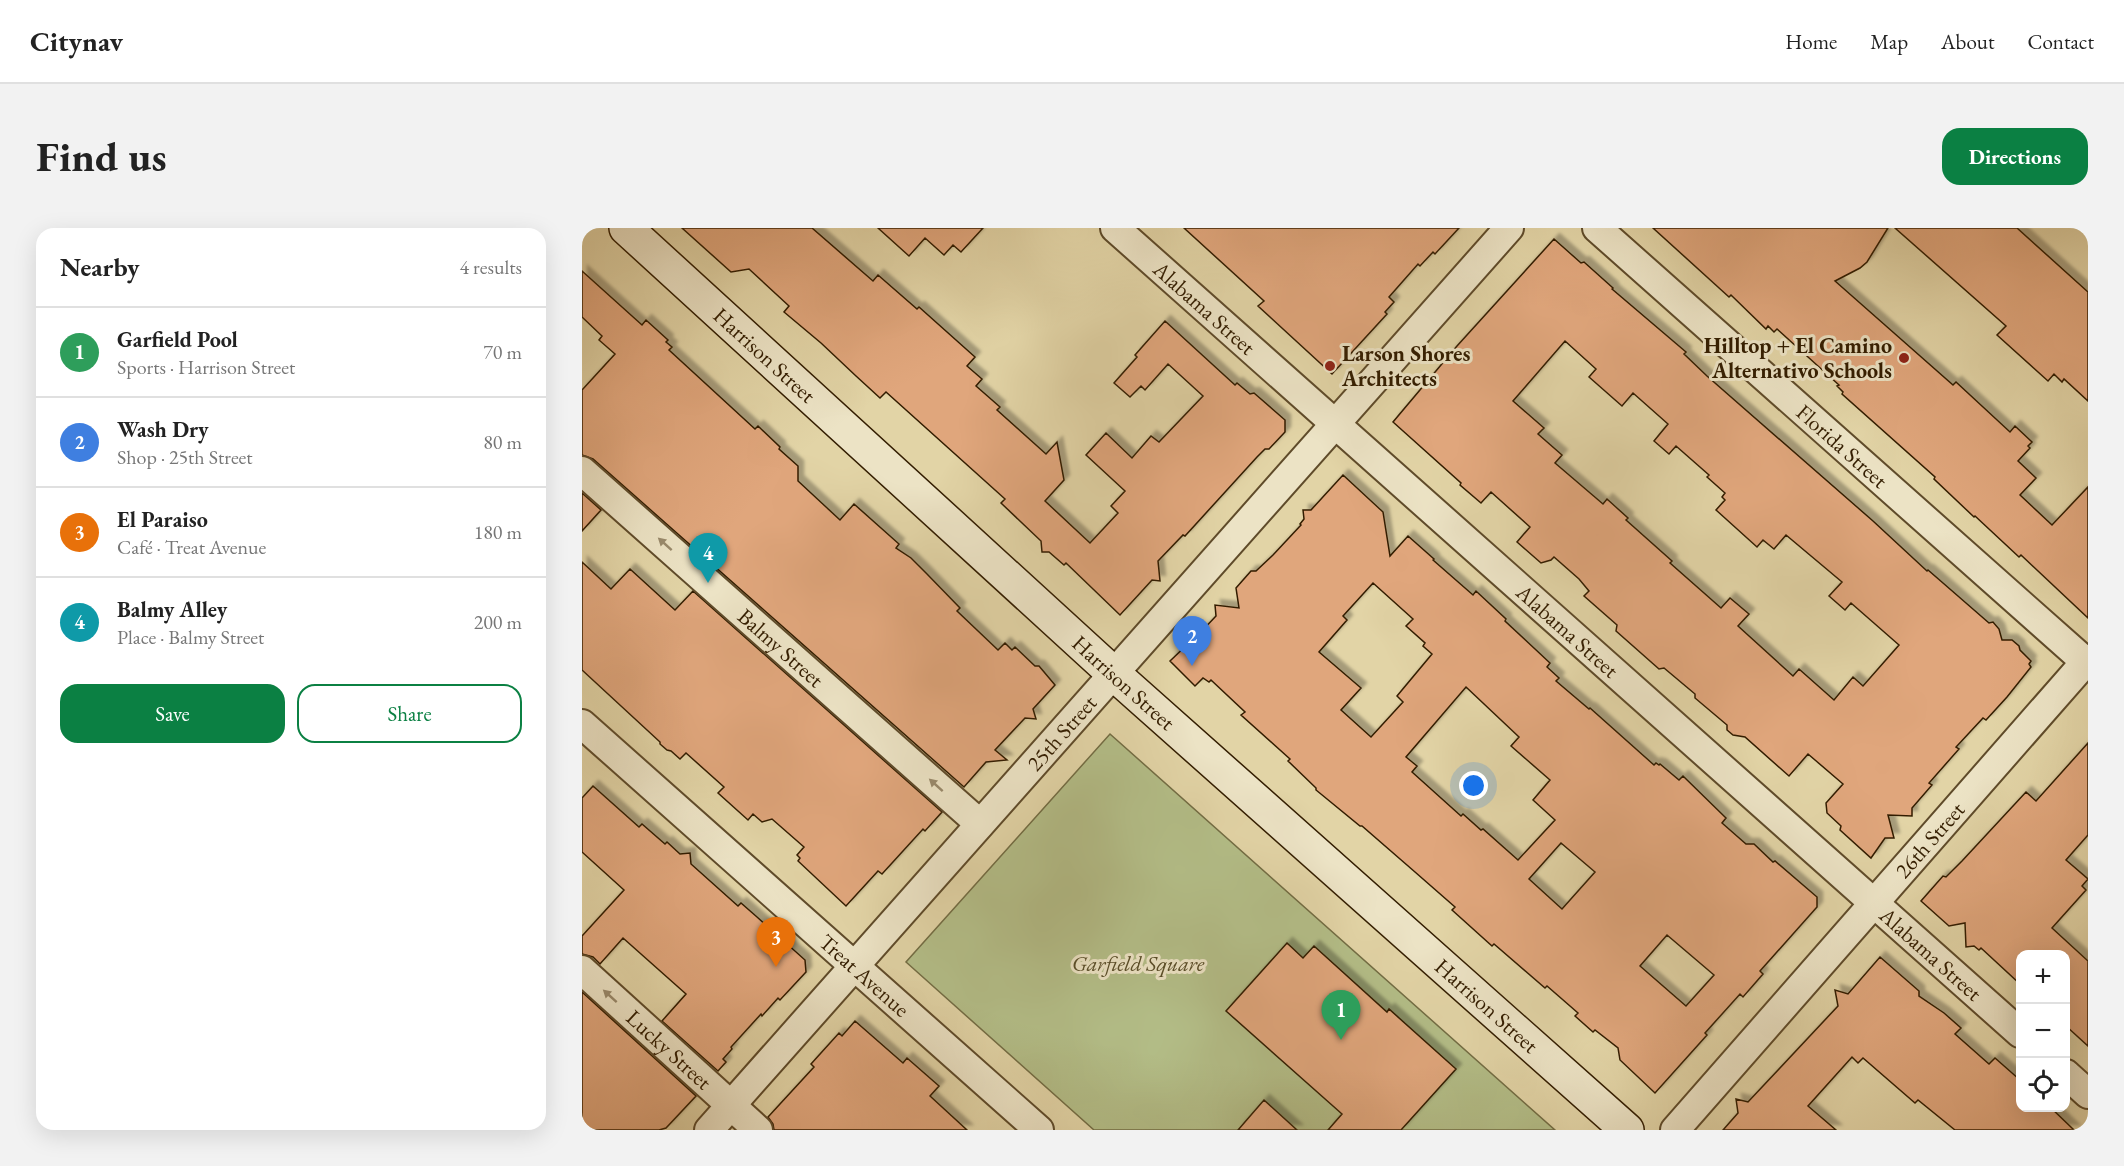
<!DOCTYPE html>
<html lang="en">
<head>
<meta charset="utf-8">
<style>
  :root { --surface:#fff; --page:#f2f2f2; --text:#222; --muted:#767676; --line:#e0e0e0; --accent:#0b8043 }
  body { margin:0; font-family:"EB Garamond",serif; background:var(--page); color:var(--text) }
  .controls { position:absolute; right:18px; bottom:18px; display:grid; overflow:hidden; border-radius:12px; box-shadow:0 6px 24px #0002 }
  .controls button { width:54px; height:54px; display:grid; place-items:center; padding:0; border:0; border-bottom:2px solid var(--line); background:var(--surface); color:var(--text); font:30px sans-serif }
  .you { position:absolute; left:892px; top:558px; width:21px; height:21px; margin:-15px; border:4px solid #fff; border-radius:50%; background:#1a73e8; box-shadow:0 0 0 9px #1a73e833 }
  .badge { display:grid; place-items:center; width:39px; height:39px; border-radius:50%; background:var(--accent); color:#fff; font-size:20px; font-weight:700 }
  .pin { position:absolute; translate:-50% -50px; filter:drop-shadow(0 2px 3px #0008) }
  .pin::after { content:''; position:absolute; top:32px; width:21px; height:18px; background:inherit; clip-path:polygon(0 0,100% 0,50% 100%) }
  .list { margin:0; padding:0; list-style:none }
  h2 { display:flex; justify-content:space-between; align-items:center; height:78px; margin:0; padding:0 24px; font-size:26px }
  h2 small { font-size:20px; font-weight:400; color:var(--muted) }
  .list li { display:grid; grid-template-columns:39px 1fr auto; gap:18px; align-items:center; box-sizing:border-box; height:90px; padding:0 24px; border-top:2px solid var(--line) }
  .list b { display:block; font-size:22px; white-space:nowrap }
  .list p { margin:0; font-size:20px; white-space:nowrap; color:var(--muted) }
  .list em { font-size:20px; font-style:normal; color:var(--muted) }
  .actions { display:flex; gap:12px; padding:18px 24px }
  .actions a { flex:1; padding:14px 0; border:2px solid var(--accent); border-radius:18px; text-align:center; font-size:21px; color:var(--accent) }
  .actions .main { background:var(--accent); color:#fff }
  .icon { flex:none; width:33px; height:33px; fill:none; stroke:currentColor; stroke-width:2; stroke-linecap:round; stroke-linejoin:round }
  .map { position:relative; flex:none; width:1506px; height:902px; overflow:hidden; border-radius:18px }
  header { display:flex; align-items:center; gap:36px; box-sizing:border-box; height:84px; padding:0 30px; background:var(--surface); border-bottom:2px solid var(--line) }
  header strong { font-size:28px }
  nav { display:flex; gap:33px; margin-inline-start:auto; font-size:21px }
  .intro { display:flex; align-items:center; justify-content:space-between; box-sizing:border-box; height:144px; padding:0 36px }
  h1 { margin:0; font-size:42px }
  .button { padding:15px 27px; border-radius:18px; background:var(--accent); color:#fff; font-size:21px; font-weight:700 }
  main { display:flex; gap:36px; padding:0 36px }
  aside { flex:1; background:var(--surface); border-radius:18px; box-shadow:0 6px 24px #0002 }
  .map>svg:first-child { display:block }
  .green { fill:#b3bd87; stroke:#736d44; stroke-width:1.5 }
  .building { fill:#e0a67c; stroke:#331d00; stroke-width:1.5; fill-rule:evenodd; filter:url(#shadow) }
  .lines { fill:none; stroke-linecap:round; stroke-linejoin:round }
  .street-casing { stroke:#5f4b2a; stroke-width:32 }
  .secondary-casing { stroke:#331d00; stroke-width:36 }
  .street { stroke:#ece3c5; stroke-width:28 }
  .secondary { stroke:#ece3c5; stroke-width:33 }
  .oneway { fill:#998a6c }
  .poi-dot { fill:#8f2418; stroke:#ece3c5; stroke-width:2 }
  .labels { text-anchor:middle; dominant-baseline:central; stroke-width:6; stroke-linejoin:round; paint-order:stroke }
  .street-label { font-size:22px; fill:#331d00; stroke:#ece3c5 }
  .poi-label { font-size:22px; font-weight:bold; fill:#331d00; stroke:#ece3c5; text-anchor:end }
  .park-label { font-size:22px; font-style:italic; fill:#594d28; stroke:#ece3c5 }
</style>
</head>
<body>
<header>
<strong>Citynav</strong>
<nav><a>Home</a><a>Map</a><a>About</a><a>Contact</a></nav>
</header>
<div class="intro"><h1>Find us</h1><a class="button">Directions</a></div>
<main>
<aside>
<h2>Nearby<small>4 results</small></h2>
<ul class="list">
<li><span class="badge" style="background:#2e9e5b">1</span><div><b>Garfield Pool</b><p>Sports · Harrison Street</p></div><em>70 m</em></li>
<li><span class="badge" style="background:#3f7fe0">2</span><div><b>Wash Dry</b><p>Shop · 25th Street</p></div><em>80 m</em></li>
<li><span class="badge" style="background:#e8710a">3</span><div><b>El Paraiso</b><p>Café · Treat Avenue</p></div><em>180 m</em></li>
<li><span class="badge" style="background:#0f9aa8">4</span><div><b>Balmy Alley</b><p>Place · Balmy Street</p></div><em>200 m</em></li>
</ul>
<div class="actions"><a class="main">Save</a><a>Share</a></div>
</aside>
<div class="map">
<svg width="1506" height="902" viewBox="0 0 1506 902">
  <defs>
    <filter id="shadow"><feDropShadow dx="5.5" dy="-5.5" stdDeviation="1.5" flood-color="#0004"/></filter>
  </defs>
  <rect width="100%" height="100%" fill="#e2d4a6"/>
  <filter id="stains"><feTurbulence type="fractalNoise" baseFrequency=".00333" numOctaves="4"/><feColorMatrix values="0 0 0 0 .2 0 0 0 0 .09 0 0 0 0 .02 0 0 0 .5 -.17"/></filter>
  <radialGradient id="worn" r=".72"><stop offset=".6" stop-color="#630" stop-opacity="0"/><stop offset="1" stop-color="#630" stop-opacity=".3"/></radialGradient>
  <!-- green -->
  <path class="green" d="M528,506l445,396h-461l-188,-168z"/>
  <!-- building -->
  <path class="building" d="M100,0h130l61,53 5,-6 39,34 2,-2 56,50 -8,9 15,13 -6,7 24,21 -3,3 49,44 11,-12 7,38 -19,21 45,42 28,-30 -7,-7 14,-15 -39,-36 20,-22 26,25 19,-22 8,6 44,-46 -35,-32 -23,26 -4,-4 -11,11 -16,-14 23,-26 -2,-2 30,-34 70,64 2,-2 13,11 4,-1 31,27v12l-16,17h-4l-8,8 -72,79 -2,-1 -25,26 2,20 -8,-1 -32,35 -54,-52 -2,2 -15,-13h-7l-1,-11 -40,-38 4,-4 -119,-107 -6,6 -24,-22 -35,-33 -37,-31 5,-6 -40,-37 -18,3z
    M296,0h105l-22,24 -8,-7 -9,10 -19,-17 -16,18z
    M602,0h275l-24,26 -2,-2 -13,14 -2,-2 -29,33 5,5 -9,10 2,2 -55,60 -74,-68 6,-5z
    M1071,0h235l-21,34 -7,6 -25,13 118,104 3,-3 54,50 5,-6 17,16 -4,4 2,2 -12,13 18,17 -16,17 32,30 36,-38v131l-67,-63 -2,2 -44,-41 -1,1 -40,-38 1,-2 -93,-83 1,-2 -6,-6 2,-1 -62,-56 -3,3 -6,-6 -2,3 -35,-34 -2,2z
    M1313,0h122l71,64v109l-24,-22 -2,3 -8,-8 -6,7 -51,-46 9,-9z
    M972,11l27,24 3,-1 29,26 -1,1 74,63 -2,2 23,22 166,145 54,50 1,-1 61,53 4,-1 6,7 3,11h10l7,6 1,4 11,11 -2,3 2,3 -24,30 -21,23 -3,-2 -27,29 3,2 -30,34 3,2 -20,23v8l-24,-1 6,23h-9l-14,20 -31,-28 1,-4 -14,-13 -1,-10 17,-19 -35,-30 -19,22 -44,-39 -12,-2 -6,-5v-5l-32,-27v-4l-31,-26 -5,1 -43,-38 1,-6 -33,-29 5,-5 -10,-12 -25,-22 -3,3 -10,3 -24,-21 13,-15 -39,-35 -10,11 -21,-18 1,-2 -68,-61 64,-76zM983,113l31,28 -7,8 33,29 11,-13 35,31 -14,17 15,13 7,-8 33,29 -2,2 18,16 -3,4 3,3 -9,10 41,37 6,-7 11,9 12,-14 56,47 -13,14 16,14 6,-7 48,42 -36,41 -10,-9 -19,23 -35,-31 -6,7 -55,-50 11,-12 -19,-16 -9,10 -51,-45 2,-2 -46,-41 2,-2 -21,-19 -4,5 -48,-41 7,-8 -24,-21 6,-6 -31,-27z
    M0,43l60,54 4,-5 22,20 -2,2 6,5 -3,3 86,79 3,-3 22,21 -1,2 19,17v15l42,39 14,-16 45,40 -3,4 15,10 16,16 33,34 -3,3 41,39 7,-7 7,7 3,-3 20,19h4l16,19 -22,24 3,10 -11,-1 -30,32 12,10 -21,2 -22,25 -371,-328 -11,-4v-65l33,-36 -16,-14 3,-4 -20,-19z
    M761,247l40,37 7,44 18,-20 26,23 -1,1 40,35 3,-4 30,28 -1,2 45,42 -3,4 12,11 -3,3 33,28 1,-1 64,57 2,-2 3,2 1,-1 19,16 4,-4 43,42 -4,5 24,21h8l19,18 2,-1 42,36v10l-57,64 3,3 -20,23 -3,-3 -35,39 2,2 -52,58 -35,-33 -2,-12 -23,-18 -2,2 -18,-16 3,-3 -31,-27 -2,2 -51,-44 -2,2 -40,-36 3,-3 -40,-35 -53,-46h-2l-44,-36v-2l-28,-27 2,-2 -49,-44 4,-3 -34,-32 -2,2 -6,-4 -8,8 -25,-25 21,-20 -2,-8 10,1 17,-18 -1,-11 24,3 -3,-20 15,-17h5l17,-16 28,-30 -1,-1 4,-5 -1,-9h8zM791,355l40,36 -7,7 19,17 -2,3 9,8 -35,42 6,6 -32,35 -30,-27 20,-22 -42,-36 28,-32 -4,-4zM884,459l53,50 -8,9 39,34 -17,20 22,20 -37,40 -35,-31 -2,1 -18,-16 -2,2 -49,-44 5,-6 -11,-9zM979,615l34,29 -33,37 -33,-30zM1085,707l47,40 -28,31 -46,-40z
    M0,265l19,17 -19,21z
    M0,334l29,27 19,-20 45,41 18,-19 249,221 -17,19 -2,-2 -41,45 -4,-3 -32,35 -48,-45 2,-3 -3,-3 7,-8 -32,-28 -10,3 -9,-8 -5,6 -30,-27 6,-6 -38,-34 -6,6 -9,-8 -4,-1 -7,-6v-2l-78,-72z
    M1506,515v92l-22,25 22,19 -6,7 4,4 -34,38 36,33v85l-22,-20v-72h-46v30l-39,-36 -2,2 -5,-4 -8,1 -1,-24 -16,3 -28,-25 22,-25 3,1 16,-16 64,-69 10,9z
    M11,558l46,41 3,-3 23,20 2,-2 13,12 10,-1 1,11 47,42 3,-3 16,14 48,43 1,12 -26,28 -2,-2 -16,18 -1,-2 -30,33 1,2 -9,10 3,3 -8,9 -56,-50 24,-27 -63,-56 -23,26 -7,-7 -11,-3v-18l42,-46 -42,-38v-54z
    M705,715l16,15 11,-12 73,66 2,-3 67,60 -55,61h-73l14,-16 -116,-103z
    M1298,729l39,34v5l25,17 17,15 -6,6 34,30 6,-6 25,22v27h30l24,23h-119l-37,-30 -3,3 -52,-45 -5,5 -6,-6 -44,49 28,24h-113l15,-17 -2,-14 12,3 90,-96 -3,-16 13,4z
    M0,764l114,104 -30,32 -7,2h-77z
    M273,793l48,42 4,-5 32,28 -9,10 37,34h-193l-1,-6 -5,-7 46,-50 -3,-3 28,-31 3,3z
    M682,872l33,30h-59z"/>
  <g class="lines">
    <defs>
      <g id="street">
        <path id="s1" d="M533,0l905,805"/>
        <path id="s2" d="M1015,0l491,436"/>
        <path id="s3" d="M0,243l398,353"/>
        <path id="s4" d="M0,496l457,406"/>
        <path id="s5" d="M0,742l176,160"/>
        <path d="M1484,846l22,20"/>
        <path id="s6" d="M127,902l800,-902"/>
        <path id="s7" d="M1093,902l413,-471"/>
      </g>
      <g id="secondary">
        <path id="s8" d="M44,0l488,446 513,456"/>
      </g>
    </defs>
    <!-- street casing -->
    <use href="#street" class="street-casing"/>
    <!-- secondary casing -->
    <use href="#secondary" class="secondary-casing"/>
    <!-- street -->
    <use href="#street" class="street"/>
    <!-- secondary -->
    <use href="#secondary" class="secondary"/>
  </g>
  <!-- one-way arrows -->
  <defs><path id="oneway-solid" d="M-6-.8H1V-3.2L6.5 0L1 3.2V.8H-6Z" transform="scale(1.5)"/></defs>
  <g class="oneway">
    <use href="#oneway-solid" transform="translate(83 316) rotate(-138)"/>
    <use href="#oneway-solid" transform="translate(354 557) rotate(-138)"/>
    <use href="#oneway-solid" transform="translate(28 768) rotate(-138)"/>
  </g>
  <!-- markers -->
  <g class="poi-dot">
    <circle cx="1322" cy="130" r="6"/>
    <circle cx="748" cy="138" r="6"/>
  </g>
  <g class="labels">
    <!-- street labels -->
    <g class="street-label">
      <text stroke="none"><textPath href="#s1" startOffset="120">Alabama Street</textPath></text>
      <text stroke="none"><textPath href="#s8" startOffset="188">Harrison Street</textPath></text>
      <text stroke="none"><textPath href="#s2" startOffset="328">Florida Street</textPath></text>
      <text stroke="none"><textPath href="#s1" startOffset="606">Alabama Street</textPath></text>
      <text stroke="none"><textPath href="#s3" startOffset="266">Balmy Street</textPath></text>
      <text stroke="none"><textPath href="#s8" startOffset="674">Harrison Street</textPath></text>
      <text stroke="none"><textPath href="#s6" startOffset="531">25th Street</textPath></text>
      <text stroke="none"><textPath href="#s7" startOffset="386">26th Street</textPath></text>
      <text stroke="none"><textPath href="#s1" startOffset="1092">Alabama Street</textPath></text>
      <text stroke="none"><textPath href="#s4" startOffset="378">Treat Avenue</textPath></text>
      <text stroke="none"><textPath href="#s8" startOffset="1160">Harrison Street</textPath></text>
      <text stroke="none"><textPath href="#s5" startOffset="118">Lucky Street</textPath></text>
    </g>
    <!-- poi labels -->
    <g class="poi-label">
      <text x="1310" y="117">Hilltop + El Camino<tspan x="1310" dy="25">Alternativo Schools</tspan></text>
      <text x="760" y="125" text-anchor="start">Larson Shores<tspan x="760" dy="25">Architects</tspan></text>
    </g>
    <!-- park labels -->
    <g class="park-label">
      <text x="556" y="735">Garfield Square</text>
    </g>
  </g>
  <rect width="100%" height="100%" filter="url(#stains)"/>
  <rect width="100%" height="100%" fill="url(#worn)"/>
</svg>
<div class="controls">
<button>+</button>
<button>−</button>
<button><svg class="icon" aria-label="locate" viewBox="0 0 24 24"><circle cx="12" cy="12" r="6"/><path d="M12 2v4M12 18v4M2 12h4M18 12h4"/></svg></button>
</div>
<div class="you"></div>
<div class="pin badge" style="left:759px;top:812px;background:#2e9e5b">1</div>
<div class="pin badge" style="left:610px;top:438px;background:#3f7fe0">2</div>
<div class="pin badge" style="left:194px;top:739px;background:#e8710a">3</div>
<div class="pin badge" style="left:126px;top:355px;background:#0f9aa8">4</div>
</div>
</main>
</body>
</html>
